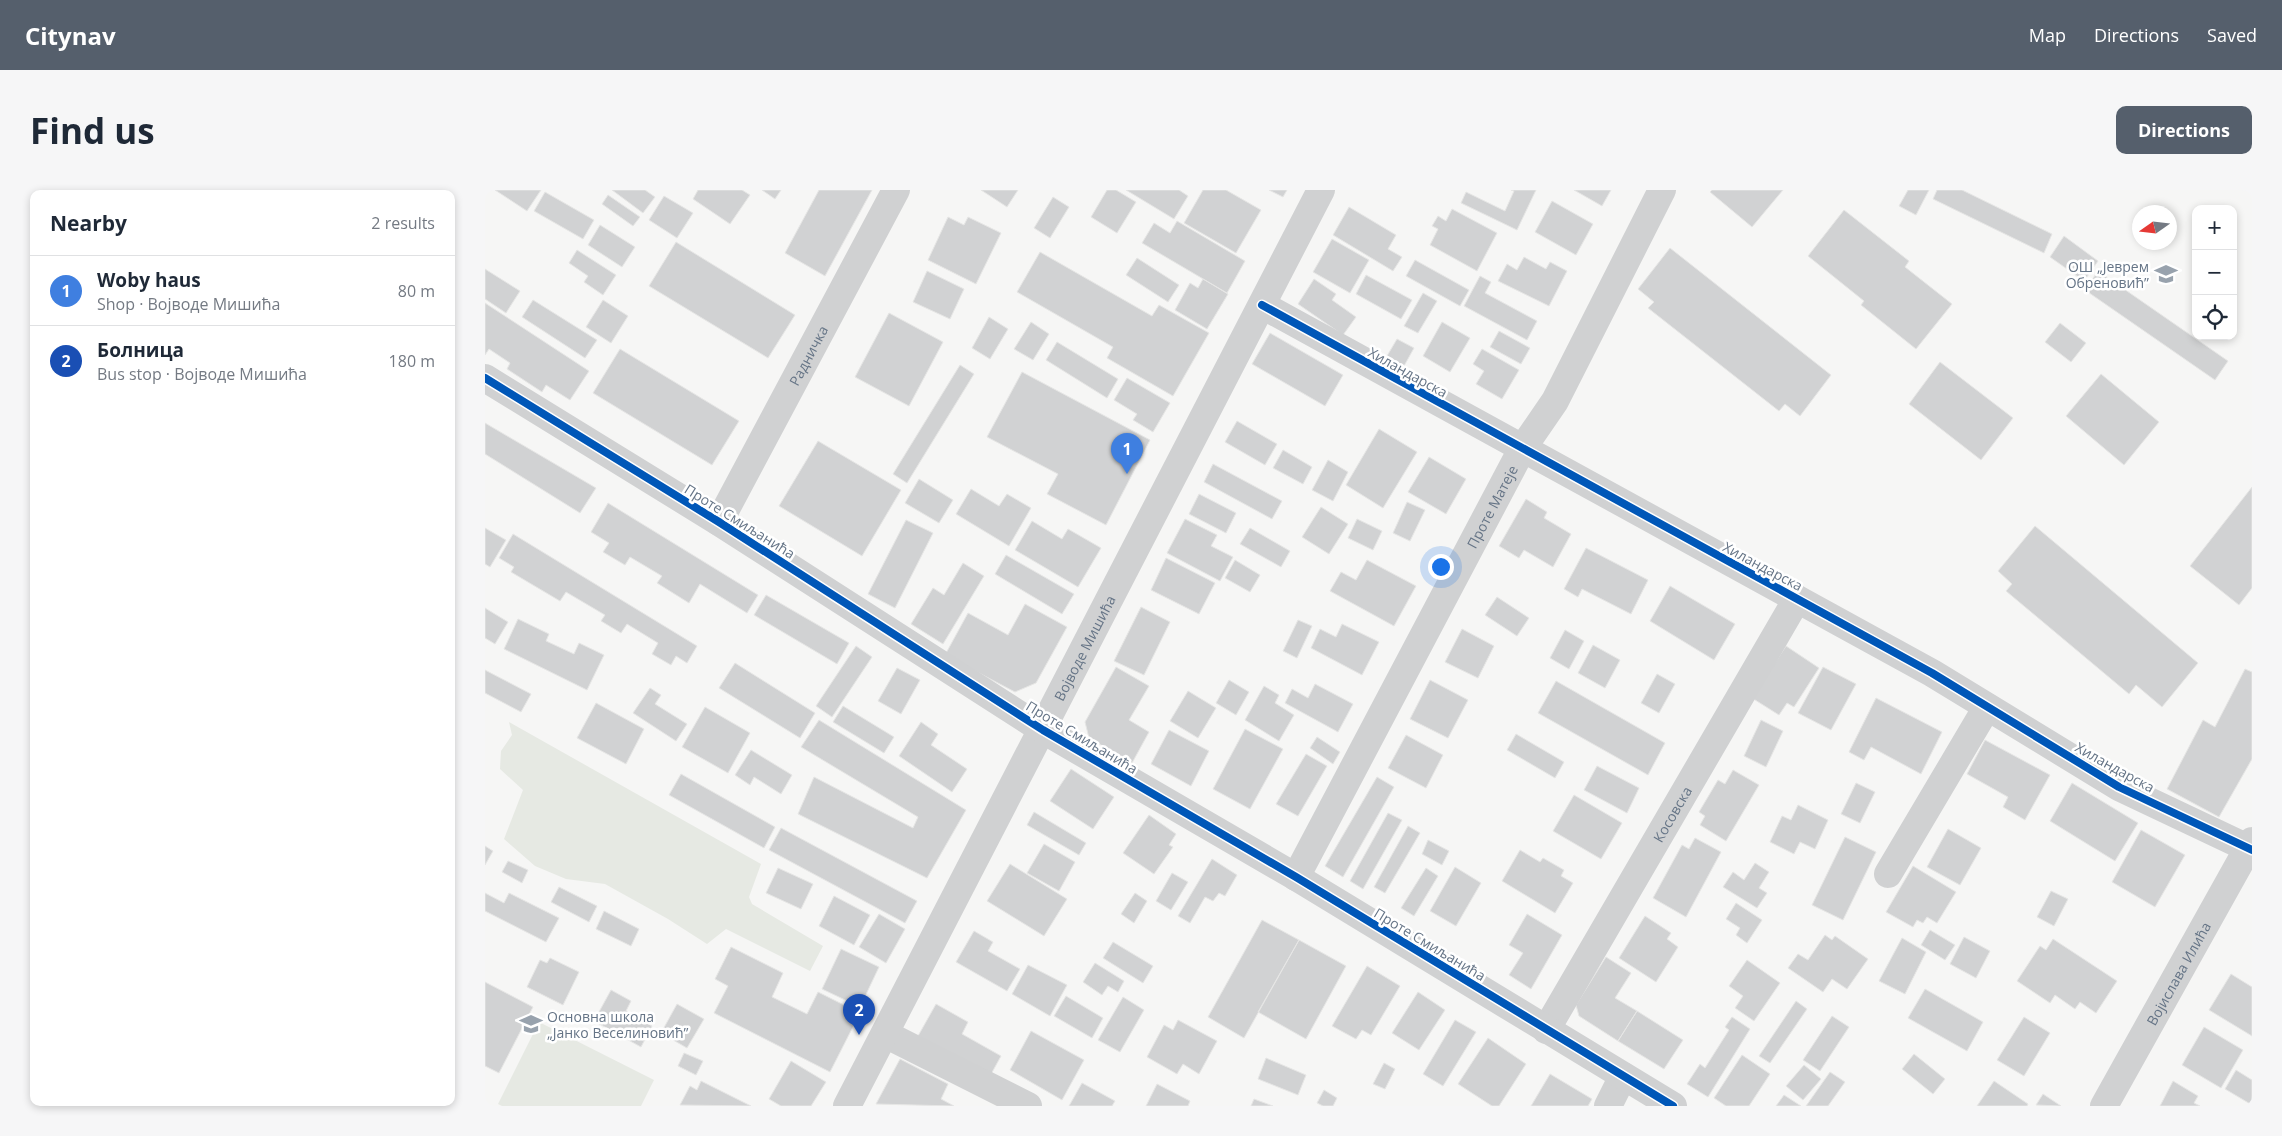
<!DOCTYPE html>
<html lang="en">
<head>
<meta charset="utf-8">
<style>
  :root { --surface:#fff; --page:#f6f6f7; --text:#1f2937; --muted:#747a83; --line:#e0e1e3; --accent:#555f6c }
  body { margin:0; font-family:"Open Sans",sans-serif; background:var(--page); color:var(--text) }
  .controls { position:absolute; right:15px; top:15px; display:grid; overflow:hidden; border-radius:10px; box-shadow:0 2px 8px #0003 }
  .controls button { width:45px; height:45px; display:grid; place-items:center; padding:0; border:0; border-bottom:1px solid var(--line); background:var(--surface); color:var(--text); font:25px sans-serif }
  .compass { position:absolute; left:1647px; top:15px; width:45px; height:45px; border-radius:50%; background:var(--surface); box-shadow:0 2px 8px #0003; rotate:256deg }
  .you { position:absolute; left:955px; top:376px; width:18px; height:18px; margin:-12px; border:4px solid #fff; border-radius:50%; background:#1a73e8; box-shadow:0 0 0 8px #1a73e833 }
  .badge { display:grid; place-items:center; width:32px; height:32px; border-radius:50%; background:var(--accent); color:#fff; font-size:16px; font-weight:700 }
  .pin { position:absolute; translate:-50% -41px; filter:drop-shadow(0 1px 2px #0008) }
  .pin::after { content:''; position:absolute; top:26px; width:18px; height:15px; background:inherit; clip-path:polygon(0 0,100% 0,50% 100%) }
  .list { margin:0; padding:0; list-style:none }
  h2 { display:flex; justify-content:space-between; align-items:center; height:65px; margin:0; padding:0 20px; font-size:21px }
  h2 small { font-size:16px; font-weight:400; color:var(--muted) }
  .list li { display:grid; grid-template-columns:32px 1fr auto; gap:15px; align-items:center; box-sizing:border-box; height:70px; padding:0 20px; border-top:1px solid var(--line) }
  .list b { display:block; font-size:19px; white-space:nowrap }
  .list p { margin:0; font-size:16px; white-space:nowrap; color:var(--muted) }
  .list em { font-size:16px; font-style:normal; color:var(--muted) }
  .icon { flex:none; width:28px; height:28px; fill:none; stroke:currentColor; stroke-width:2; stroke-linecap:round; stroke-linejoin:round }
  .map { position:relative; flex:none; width:1767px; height:916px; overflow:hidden; border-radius:10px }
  header { display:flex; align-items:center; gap:30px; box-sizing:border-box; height:70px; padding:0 25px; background:var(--accent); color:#fff }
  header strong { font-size:24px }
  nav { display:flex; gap:28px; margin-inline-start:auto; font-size:18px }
  .intro { display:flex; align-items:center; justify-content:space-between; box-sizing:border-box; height:120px; padding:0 30px }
  h1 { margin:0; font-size:35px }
  .button { padding:12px 22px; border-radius:10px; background:var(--accent); color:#fff; font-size:18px; font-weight:700 }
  main { display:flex; gap:30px; padding:0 30px }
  aside { flex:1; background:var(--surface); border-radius:10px; box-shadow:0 2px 8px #0003 }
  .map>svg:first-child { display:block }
  .green { fill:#e6e9e3 }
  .building { fill:#d1d2d3; stroke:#e6e6e5 }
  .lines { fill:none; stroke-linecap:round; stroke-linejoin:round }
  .minor { stroke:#d0d1d2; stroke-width:28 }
  .tertiary { stroke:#d0d1d2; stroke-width:28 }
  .cycleway-casing { stroke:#fff; stroke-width:11 }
  .cycleway { stroke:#0057b8; stroke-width:8 }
  .labels { text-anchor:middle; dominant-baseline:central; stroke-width:5; stroke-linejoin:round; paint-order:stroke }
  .poi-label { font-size:14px; fill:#657486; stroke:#fff; text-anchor:end }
  .street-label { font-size:14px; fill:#657486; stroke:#fff }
</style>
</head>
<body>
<header>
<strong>Citynav</strong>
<nav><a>Map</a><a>Directions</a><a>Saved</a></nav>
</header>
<div class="intro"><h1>Find us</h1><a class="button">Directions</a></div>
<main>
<aside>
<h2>Nearby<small>2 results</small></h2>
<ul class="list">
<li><span class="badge" style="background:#3f7fe0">1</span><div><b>Woby haus</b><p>Shop · Војводе Мишића</p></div><em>80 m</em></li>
<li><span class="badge" style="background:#1a4fb4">2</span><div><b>Болница</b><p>Bus stop · Војводе Мишића</p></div><em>180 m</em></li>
</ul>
</aside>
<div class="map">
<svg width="1767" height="916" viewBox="0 0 1767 916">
  <rect width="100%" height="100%" fill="#f6f6f5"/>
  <!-- green -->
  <path class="green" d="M24,532l252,142 -12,33 3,7 71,42 -13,25 -84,-42 -19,15 -39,-25 -63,-35 -39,-5 -31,-13 -31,-27 19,-49 -23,-21 1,-18 11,-16z
    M54,832l115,58 -13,26h-139l-4,-2z"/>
  <!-- building -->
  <path class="building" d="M10,0h46l-14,21z
    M127,0h33l10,7 -12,16z
    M213,0h44l8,5 -20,29 -37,-25z
    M277,0h19l-6,9z
    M334,0h53l-47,86 -40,-23z
    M496,0h37l-11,17z
    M622,0h9l20,12 -19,31 -26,-16z
    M641,0h53l9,6 -14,23z
    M718,0h23l35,20 -25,43 -52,-30z
    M784,0h18l-4,7z
    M1026,0h25l-19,40 -56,-27 5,-11 39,19 9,-20z
    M1089,0h37l-9,16z
    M1227,0h71l-31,37 -42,-35z
    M1423,0h21l-13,25 -17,-9z
    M1452,0h25l90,44 -8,19 -111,-54z
    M60,2l49,28 -11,19 -49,-28z
    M123,5l32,22 -7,9 -31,-22z
    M179,6l29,17 -16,25 -28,-18z
    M568,7l16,10 -19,31 -16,-10z
    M1067,11l41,23 -17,31 -41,-23z
    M864,17l47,28 -8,14 14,8 -9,14 -60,-36z
    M967,19l45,24 -20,38 -47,-26 8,-16 -6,-3 6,-10 8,5z
    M1359,20l65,51 -4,6 47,37 -36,45 -55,-44 3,-4 -56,-45z
    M463,27l16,8 4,-8 33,16 -25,51 -48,-24z
    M692,31l68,40 -18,32 -85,-50 12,-20 16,10z
    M115,35l35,22 -13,20 -34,-22z
    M1579,46l34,25 -14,20 -34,-24z
    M847,49l37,21 -19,33 -37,-21z
    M191,52l119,73 -27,43 -119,-72z
    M1185,58l161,127 -31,41 -15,-12 -6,7 -131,-103 6,-6 -16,-13z
    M92,60l39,25 -13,20 -19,-13 4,-6 -19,-13z
    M555,62l112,64 7,-11 50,28 -36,63 -66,-38 6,-11 -96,-55z
    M1039,67l22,12 4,-7 17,9 -18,35 -51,-25 9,-17 10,6z
    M652,68l42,27 -11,17 -42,-27z
    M930,70l54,30 -9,16 -54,-30z
    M0,79l35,22 -14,22 -21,-14z
    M442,81l37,18 -14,30 -37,-17z
    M1613,81l130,90 -13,19 -130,-90z
    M881,85l46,25 -11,19 -45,-25z
    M995,86l11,6 -6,11 52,28 -10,19 -63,-34z
    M718,89l25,15 -21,35 -32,-19 15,-27 8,5z
    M829,89l22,15 -4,6 24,17 -13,18 -45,-31z
    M938,103l14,8 -19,32 -14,-7z
    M48,110l64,40 -12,18 -63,-41z
    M118,110l25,16 -17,27 -25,-16z
    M0,113l104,68 -19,29 -24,-15 -4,7 -35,-23 3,-6 -21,-14 -4,6z
    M404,123l54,29 -34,64 -54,-29z
    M504,127l19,12 -18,30 -18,-11z
    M546,132l18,12 -16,26 -19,-11z
    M957,132l28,16 -20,34 -27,-16z
    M1575,133l26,20 -15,19 -26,-20z
    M1014,141l31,17 -9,16 -31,-17z
    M785,143l73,42 -18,31 -73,-42z
    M912,149l17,9 -10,18 -17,-10z
    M572,152l61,37 -11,19 -61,-38z
    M135,159l119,72 -27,44 -119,-72z
    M997,159l37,21 -17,29 -26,-15 8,-13 -11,-7z
    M1455,172l73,56 -32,42 -72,-56z
    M475,175l14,9 -67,109 -14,-9z
    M537,182l128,68 -44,85 -59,-31 11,-20 -71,-37z
    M1616,184l58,48 -35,43 -58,-49z
    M642,188l43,25 -17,29 -20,-12 4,-6 -23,-14z
    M752,231l40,23 -12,21 -40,-23z
    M0,233l111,65 -16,25 -95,-59z
    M894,239l38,23 -34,56 -37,-23z
    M333,251l83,49 -39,66 -83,-50z
    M798,260l29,17 -9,17 -30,-16z
    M944,267l37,22 -20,35 -38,-22z
    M843,270l20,12 -15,29 -21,-11z
    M728,274l69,37 -10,18 -68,-37z
    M434,289l34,21 -14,23 -34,-20z
    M1767,297v101l-13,17 -49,-39z
    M486,299l28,17 8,-12 24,14 -22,38 -53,-32z
    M714,304l37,19 -10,20 -37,-19z
    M1041,309l21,13 -3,6 27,16 -18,33 -29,-17 -5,8 -20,-12z
    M922,312l18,8 -15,31 -17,-8z
    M123,313l150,92 -11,18 -47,-29 -11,19 -32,-20 5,-7 -32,-19 -5,8 -22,-13 6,-9 -18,-11z
    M836,317l27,17 -19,30 -27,-17z
    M700,329l32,16 -6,11 22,11 -13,24 -53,-28z
    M872,329l25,12 -9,19 -25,-12z
    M421,330l27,13 -38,75 -27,-14z
    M547,331l30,18 6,-10 33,19 -23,39 -63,-37z
    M1550,336l163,137 -36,44 -26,-22 -7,9 -123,-103 6,-7 -14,-13z
    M0,338l21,12 -16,27 -5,-3z
    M765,338l40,23 -9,16 -41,-23z
    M28,344l184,112 -10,17 -11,-7 -5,9 -19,-11 6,-11 -31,-19 -6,9 -20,-12 4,-6 -39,-23 -6,9 -49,-29 3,-5 -15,-9z
    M1101,358l62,32 -17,34 -49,-25 -4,8 -14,-8z
    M521,365l68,39 -12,20 -67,-40z
    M681,368l49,25 -16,31 -48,-24z
    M750,370l25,15 -10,17 -25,-14z
    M882,370l49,26 -22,40 -64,-35 11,-19 15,8z
    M478,373l21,13 -41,68 -32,-20 22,-36 11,7z
    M1185,396l65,38 -21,36 -64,-39z
    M281,405l83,48 -12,21 -83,-49z
    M1012,407l32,21 -12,18 -32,-21z
    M540,414l42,23 -31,56 -21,9 -70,-37 23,-42 40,22z
    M656,417l29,15 -26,53 -30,-14z
    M0,418l23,14 -13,22 -10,-6z
    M33,429l31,15 -3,7 28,13 5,-11 25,12 -17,35 -83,-41z
    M813,430l14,6 -15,32 -14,-7z
    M857,434l37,18 -17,33 -51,-27 9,-19 16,8z
    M977,439l32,17 -16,32 -33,-16z
    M1080,440l19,11 -15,28 -19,-11z
    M1108,455l27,15 -15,28 -27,-15z
    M371,456l16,11 -40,60 -16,-11z
    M1301,456l33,22 -25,39 -7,-4 -8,12 -27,-17z
    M250,473l80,50 -15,25 -81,-50z
    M631,477l33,19 -20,34 20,12 -17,31 -43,-25 -4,-16z
    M1338,477l33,17 -25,46 -33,-17z
    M412,478l23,12 -19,34 -23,-13z
    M1760,479l7,3v87l-33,58 -52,-28 36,-69 12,7z
    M0,480l46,24 -10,18 -36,-19z
    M1172,484l18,10 -16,29 -18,-10z
    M744,490l20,12 -13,23 -20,-12z
    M945,490l38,20 -20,38 -38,-19z
    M1071,491l109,62 -17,32 -110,-62z
    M830,494l38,20 -15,28 -53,-29 7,-14 16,9z
    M779,496l15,9 -4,8 19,12 -15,26 -34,-21z
    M165,498l11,7 -6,9 32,20 -11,17 -43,-28z
    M703,501l28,17 -18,30 -28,-17z
    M1391,508l66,34 -21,42 -50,-27 -7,13 -15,-8z
    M111,513l48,26 -18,35 -49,-26z
    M358,516l51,31 -10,16 -51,-31z
    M220,517l45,26 -22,40 -46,-26z
    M334,530l147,90 -39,68 -129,-64 16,-37 99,51 5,-11 -117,-70z
    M1276,530l22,11 -17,36 -22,-11z
    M436,532l17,12 -7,11 36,24 -15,23 -53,-36z
    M760,539l38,20 -33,60 -37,-20z
    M684,540l40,21 -18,35 -40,-22z
    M1031,544l48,28 -9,16 -48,-28z
    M921,545l37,20 -17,33 -38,-20z
    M832,547l23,15 -7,12 -23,-16z
    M1500,550l65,35 -25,45 -22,-13 5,-10 -41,-23z
    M266,560l41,25 -11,19 -27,-17 -4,8 -15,-10z
    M821,564l21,12 -29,50 -22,-12z
    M1112,576l42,22 -12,25 -43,-23z
    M586,579l43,28 -21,32 -43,-28z
    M1248,580l26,15 -33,56 -26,-16 5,-9 -6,-4 19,-32 7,4z
    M196,584l94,53 -11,21 -95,-53z
    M892,587l17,10 -51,90 -18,-11z
    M1371,593l19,9 -15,31 -19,-9z
    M1587,593l66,40 -23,38 -65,-40z
    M1089,605l48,28 -21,36 -48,-28z
    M1313,615l30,15 -13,29 -15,-7 -6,12 -24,-12 12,-26 9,4z
    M549,622l52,31 -7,12 -52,-30z
    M903,623l14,7 -39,69 -13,-8z
    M664,625l27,19 -7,11 4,2 -19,27 -31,-21z
    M923,636l12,7 -35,60 -11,-6z
    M296,638l136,73 -12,22 -136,-73z
    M1463,639l33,19 -21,37 -33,-18z
    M1656,640l44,25 -30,52 -43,-25z
    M1360,647l31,15 -33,68 -31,-15z
    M1210,648l26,14 -35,65 -33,-19 29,-53 7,4z
    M943,650l21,11 -7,14 -20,-11z
    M559,654l31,18 -16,29 -32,-18z
    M0,656l8,5 -8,14z
    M1035,660l20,12 3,-4 21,12 -3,6 12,7 -18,30 -53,-32z
    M727,669l25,16 -12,21 -6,-3 -6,8 -8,-4 -15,26 -12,-7z
    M23,671l20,9 -6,13 -20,-11z
    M1270,673l14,9 -10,16 8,5 -10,15 -34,-21 10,-15 11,8z
    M525,674l57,35 -23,37 -57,-35z
    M1428,676l43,26 -19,31 -10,-6 -4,6 -6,-3 -4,7 -27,-15z
    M970,677l26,16 -25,43 -26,-15z
    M293,678l35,16 -12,25 -35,-16z
    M941,678l12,8 -24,40 -13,-8z
    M687,683l16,9 -17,28 -15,-9z
    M74,697l38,19 -8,16 -38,-20z
    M1566,701l17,8 -14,27 -17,-9z
    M0,703l19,10 5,-10 50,25 -13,24 -61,-31z
    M650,703l12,8 -13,22 -13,-9z
    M349,706l36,19 -16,30 -35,-19z
    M1251,713l26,17 -15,23 -11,-8 4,-7 -14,-9z
    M119,721l35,18 -8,17 -35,-17z
    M394,724l26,15 -19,34 -27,-16z
    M1042,724l35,21 -31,54 -22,-14 14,-22 -14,-8z
    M1160,726l26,17 -4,6 11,8 -22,35 -37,-24z
    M777,730l37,20 -55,98 -36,-21z
    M1445,740l25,15 -10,15 -24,-15z
    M489,741l19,11 -5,9 32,18 -13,22 -51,-29z
    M1340,745l7,5 3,-4 33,23 -21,30 -15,-10 -9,13 -35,-24 10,-14 10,6z
    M1479,747l26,14 -14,27 -26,-14z
    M1417,748l24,14 -21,42 -26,-13z
    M1568,749l64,42 -21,32 -16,-11 -5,7 -20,-14 -5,8 -33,-22 23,-35 6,4z
    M814,750l47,26 -40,73 -48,-27z
    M628,752l40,24 -10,17 -40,-25z
    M246,757l52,26 -11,24 35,17 11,-22 42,21 -30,59 -116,-59 14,-27 -13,-7z
    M356,759l38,18 -19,40 -38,-18z
    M1121,767l25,16 -16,25 22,13 -19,30 -39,-25 -3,-11z
    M65,768l29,14 -16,33 -36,-18 13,-27 7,3z
    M1262,770l33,23 -26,38 -19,-13 8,-12 -14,-10z
    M610,773l29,18 -6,11 -10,-6 -6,9 -19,-13z
    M543,775l39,20 -17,31 -38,-22z
    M882,776l33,20 -29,49 -9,-5 -6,9 -24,-13z
    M1746,784l21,13v49l-43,-26z
    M0,792l48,25 -34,66 -14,-7z
    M1440,799l58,33 -16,29 -59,-33z
    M126,800l20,11 -5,10 26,15 -11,21 -47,-26z
    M933,802l27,18 -26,40 -27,-17z
    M581,806l37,22 -11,20 -38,-22z
    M638,807l21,13 -24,42 -22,-12z
    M1311,811l11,8 -37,54 -11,-7z
    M192,814l27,15 -17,29 -26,-15z
    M451,814l32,18 -6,12 39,22 -11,20 -72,-40z
    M1152,821l46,29 -19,29 -46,-28z
    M1347,826l17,11 -29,44 -17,-11z
    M1247,827l18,12 -42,68 -21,-13 13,-20 5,4 24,-38 -4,-3z
    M1539,827l26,16 -26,43 -27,-16z
    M693,830l39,21 -18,33 -16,-10 -6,10 -30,-17 17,-32 9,5z
    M970,830l21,12 -33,54 -20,-12z
    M1719,837l39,23 -22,38 -39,-23z
    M546,841l53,29 -22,40 -52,-30z
    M1003,848l38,26 -27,42h-7l-34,-22z
    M199,863l19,8 -7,14 -18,-9z
    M1429,864l31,25 -12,15 -31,-25z
    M1257,865l28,19 -21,32h-23l-12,-8z
    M781,868l40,17 -8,20 -40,-16z
    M415,869l48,25 -7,15 13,7 -78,-2z
    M306,871l35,21 -15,24h-30l-12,-7z
    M899,873l11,6 -10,20 -12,-5z
    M1319,875l17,14 -18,21 -17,-14z
    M1751,880l16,10v25l-27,-16z
    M1345,882l15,10 -17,24h-22z
    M1065,884l42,25 -4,7h-57z
    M216,891l50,25 -71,-1 10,-19 7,4z
    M1509,891l34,23 -1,2h-50z
    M1688,891l25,15 -4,7 6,3h-40z
    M597,893l33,18 -3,5h-43z
    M672,894l33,17 -2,5h-42z
    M839,900l13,8 -4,8h-10l-6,-3z
    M1558,904l18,12 -25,-1z
    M1299,905l17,11h-25z
    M769,909l19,7h-22z"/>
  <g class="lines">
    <!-- minor -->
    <g class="minor">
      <path d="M777,115l670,368 187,114 133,63"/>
      <path id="s1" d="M234,332l177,-332"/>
      <path d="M1403,684l99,-167"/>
      <path id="s2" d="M811,687l226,-428 33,-48 107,-211"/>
      <path id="s3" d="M1061,840l251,-431"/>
      <path d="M400,844l143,72"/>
      <path id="s4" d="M362,916l474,-916"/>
      <path d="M1123,916l15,-30"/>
      <path id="s5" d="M1619,916l148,-265"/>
    </g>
    <!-- tertiary -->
    <path class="tertiary" d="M0,188l234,144 324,208 253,147 377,229"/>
    <defs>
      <path id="cycleway" d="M777,115l670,368 187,114 133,63
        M0,188l234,144 324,208 253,147 377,229"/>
    </defs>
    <!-- cycleway casing -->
    <use href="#cycleway" class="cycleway-casing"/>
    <!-- cycleway -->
    <use href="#cycleway" class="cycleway"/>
  </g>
  <!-- icons -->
  <defs>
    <symbol id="school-bare" viewBox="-9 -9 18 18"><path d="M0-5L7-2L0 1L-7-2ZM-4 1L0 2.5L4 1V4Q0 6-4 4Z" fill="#98a2ad" stroke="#fff" stroke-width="2.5" paint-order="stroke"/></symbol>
  </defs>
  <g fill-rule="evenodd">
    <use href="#school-bare" x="1665" y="68" width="32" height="32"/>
    <use href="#school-bare" x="30" y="818" width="32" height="32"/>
  </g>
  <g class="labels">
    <!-- poi labels -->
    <g class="poi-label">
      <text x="1664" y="76">ОШ „Јеврем<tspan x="1664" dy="16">Обреновић”</tspan></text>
      <text x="62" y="826" text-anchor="start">Основна школа<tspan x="62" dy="16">„Јанко Веселиновић”</tspan></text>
    </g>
    <!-- street labels -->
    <g class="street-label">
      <text stroke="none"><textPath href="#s1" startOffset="189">Радничка</textPath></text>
      <text transform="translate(923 182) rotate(29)">Хиландарска</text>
      <text stroke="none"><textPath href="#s2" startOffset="419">Проте Матеје</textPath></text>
      <text transform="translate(255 331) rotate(32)">Проте Смиљанића</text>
      <text transform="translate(1278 376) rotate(28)">Хиландарска</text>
      <text stroke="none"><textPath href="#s4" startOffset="516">Војводе Мишића</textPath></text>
      <text transform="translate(597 547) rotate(31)">Проте Смиљанића</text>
      <text transform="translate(1630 577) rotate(29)">Хиландарска</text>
      <text stroke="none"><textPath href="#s3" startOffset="250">Косовска</textPath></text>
      <text transform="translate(945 754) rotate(31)">Проте Смиљанића</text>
      <text stroke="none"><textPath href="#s5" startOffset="152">Војислава Илића</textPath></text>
    </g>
  </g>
</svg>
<div class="controls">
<button>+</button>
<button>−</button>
<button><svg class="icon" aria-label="locate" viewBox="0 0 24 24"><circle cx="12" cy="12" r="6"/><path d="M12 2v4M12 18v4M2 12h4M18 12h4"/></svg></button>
</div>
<svg class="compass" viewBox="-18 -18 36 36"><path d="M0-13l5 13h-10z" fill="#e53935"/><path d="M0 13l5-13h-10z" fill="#747a83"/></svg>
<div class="you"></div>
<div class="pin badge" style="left:642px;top:284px;background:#3f7fe0">1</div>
<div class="pin badge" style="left:374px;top:845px;background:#1a4fb4">2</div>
</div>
</main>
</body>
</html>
